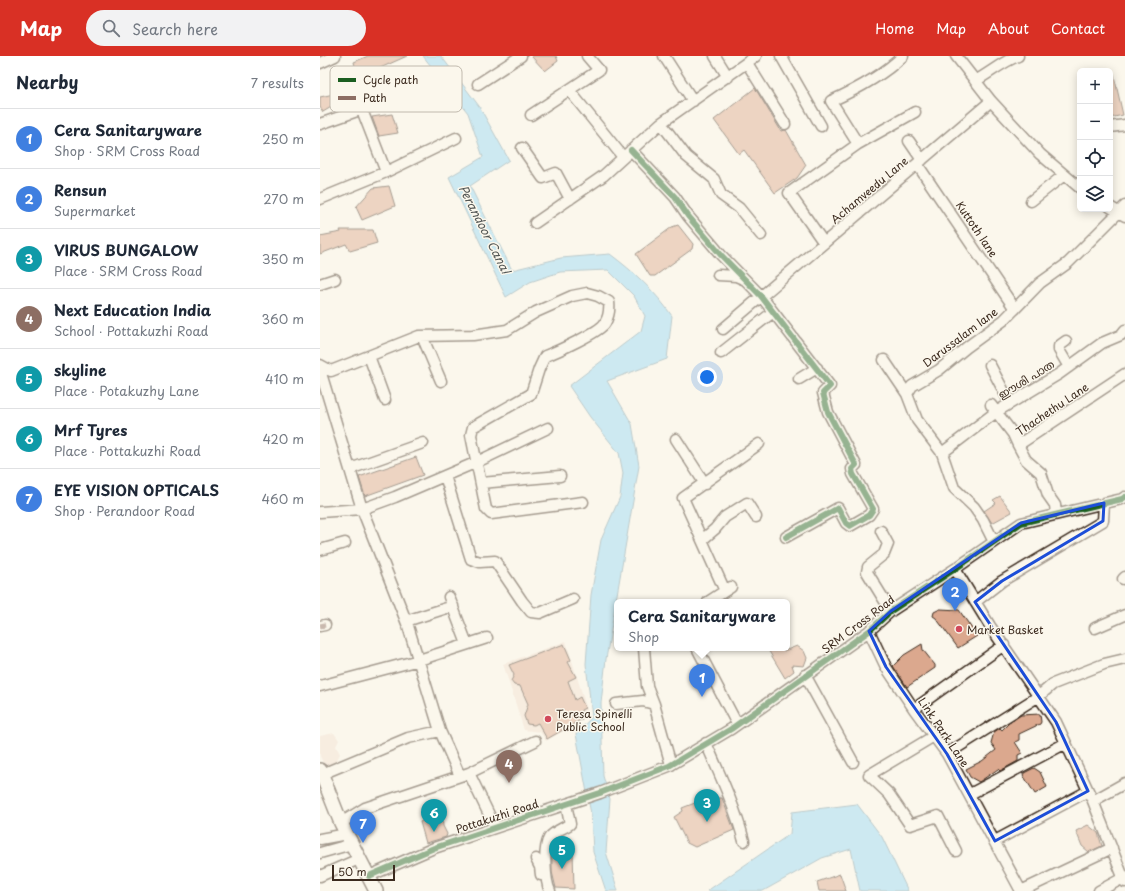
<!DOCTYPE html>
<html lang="en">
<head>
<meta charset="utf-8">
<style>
  :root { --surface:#fff; --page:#f2f2f3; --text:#1f2937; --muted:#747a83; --line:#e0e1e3; --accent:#d93025 }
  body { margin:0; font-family:"Playpen Sans","Noto Sans Malayalam",sans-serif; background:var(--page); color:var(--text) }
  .controls { position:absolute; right:12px; top:12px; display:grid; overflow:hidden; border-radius:6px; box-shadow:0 2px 10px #0003 }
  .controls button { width:36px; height:36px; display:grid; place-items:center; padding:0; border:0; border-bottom:1px solid var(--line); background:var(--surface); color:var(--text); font:20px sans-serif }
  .scale { position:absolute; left:12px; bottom:10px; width:63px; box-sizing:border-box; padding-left:4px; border:2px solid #3b2a1e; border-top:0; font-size:11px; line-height:14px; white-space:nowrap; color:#3b2a1e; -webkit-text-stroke:3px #fbf7ec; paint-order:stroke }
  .you { position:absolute; left:387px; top:321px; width:14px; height:14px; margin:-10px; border:3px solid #fff; border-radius:50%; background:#1a73e8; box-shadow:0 0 0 6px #1a73e833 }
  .badge { display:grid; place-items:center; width:26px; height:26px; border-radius:50%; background:var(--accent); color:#fff; font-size:13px; font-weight:700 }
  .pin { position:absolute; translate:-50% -33px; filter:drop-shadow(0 1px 2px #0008) }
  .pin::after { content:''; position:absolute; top:21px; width:14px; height:12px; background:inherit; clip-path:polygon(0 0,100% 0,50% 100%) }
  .popup { position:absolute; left:294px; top:543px; width:176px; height:52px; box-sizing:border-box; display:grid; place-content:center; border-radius:6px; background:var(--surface); filter:drop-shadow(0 1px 3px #0005); font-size:13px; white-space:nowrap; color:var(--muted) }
  .popup b { font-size:15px; color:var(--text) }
  .popup::after { content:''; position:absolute; left:50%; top:100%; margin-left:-8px; border:8px solid transparent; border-top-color:var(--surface) }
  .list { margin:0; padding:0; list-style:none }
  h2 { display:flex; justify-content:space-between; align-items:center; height:52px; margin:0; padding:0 16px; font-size:17px }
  h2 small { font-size:13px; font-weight:400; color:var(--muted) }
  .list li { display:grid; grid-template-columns:26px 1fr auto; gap:12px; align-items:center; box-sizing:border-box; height:60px; padding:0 16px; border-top:1px solid var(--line) }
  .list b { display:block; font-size:15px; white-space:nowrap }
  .list p { margin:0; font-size:13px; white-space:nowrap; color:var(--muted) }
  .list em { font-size:13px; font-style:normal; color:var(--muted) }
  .icon { flex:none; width:22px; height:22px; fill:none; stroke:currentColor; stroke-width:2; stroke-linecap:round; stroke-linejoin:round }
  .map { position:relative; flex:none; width:805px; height:835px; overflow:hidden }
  header { display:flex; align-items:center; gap:24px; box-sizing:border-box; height:56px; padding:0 20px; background:var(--accent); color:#fff }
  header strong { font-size:19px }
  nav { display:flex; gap:22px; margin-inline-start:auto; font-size:14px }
  .search { width:280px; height:36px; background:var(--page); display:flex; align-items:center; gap:10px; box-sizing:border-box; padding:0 14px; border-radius:22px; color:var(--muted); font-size:15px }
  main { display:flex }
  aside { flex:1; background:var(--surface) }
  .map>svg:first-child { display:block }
  .built { fill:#f1dfd0 }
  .water { fill:#95d8f7; stroke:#7192a0 }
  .building { fill:#dba88e; stroke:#3b2a1e }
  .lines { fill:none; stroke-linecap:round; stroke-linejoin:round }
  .minor-casing { stroke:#3b2a1e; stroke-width:13 }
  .major-casing { stroke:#3b2a1e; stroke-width:16 }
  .minor { stroke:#fbf7ec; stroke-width:10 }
  .major { stroke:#fbf7ec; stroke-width:13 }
  .quiet { stroke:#8d6e63; stroke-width:5; stroke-dasharray:10 5; stroke-linecap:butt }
  .cycleway-casing { stroke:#fbf7ec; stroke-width:8 }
  .cycleway { stroke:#1b5e20; stroke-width:6 }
  .marked { fill:none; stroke:#1d4ed8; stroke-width:3; stroke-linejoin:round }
  .poi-dot { fill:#d1495b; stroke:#fbf7ec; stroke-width:1.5 }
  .labels { text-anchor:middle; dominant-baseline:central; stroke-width:3; stroke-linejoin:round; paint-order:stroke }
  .street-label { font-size:11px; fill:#3b2a1e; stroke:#fbf7ec }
  .poi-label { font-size:11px; fill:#3b2a1e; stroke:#fbf7ec; text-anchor:start }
  .water-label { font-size:12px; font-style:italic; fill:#525654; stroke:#fbf7ec }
  .key { fill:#fbf7ec; stroke:#c1baae; stroke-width:1 }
  .key-label { font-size:11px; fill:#3b2a1e }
</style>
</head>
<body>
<header>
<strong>Map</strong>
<div class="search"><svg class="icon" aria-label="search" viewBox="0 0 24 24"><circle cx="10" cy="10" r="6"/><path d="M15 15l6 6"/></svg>Search here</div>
<nav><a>Home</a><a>Map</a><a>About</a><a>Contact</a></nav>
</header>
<main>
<aside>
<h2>Nearby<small>7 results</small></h2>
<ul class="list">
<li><span class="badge" style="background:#3f7fe0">1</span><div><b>Cera Sanitaryware</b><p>Shop · SRM Cross Road</p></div><em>250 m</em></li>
<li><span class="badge" style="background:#3f7fe0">2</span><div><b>Rensun</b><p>Supermarket</p></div><em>270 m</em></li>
<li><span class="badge" style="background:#0f9aa8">3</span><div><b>VIRUS BUNGALOW</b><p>Place · SRM Cross Road</p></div><em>350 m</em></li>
<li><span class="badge" style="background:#8d6e63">4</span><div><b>Next Education India</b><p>School · Pottakuzhi Road</p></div><em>360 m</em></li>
<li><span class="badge" style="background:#0f9aa8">5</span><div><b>skyline</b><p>Place · Potakuzhy Lane</p></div><em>410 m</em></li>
<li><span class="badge" style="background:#0f9aa8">6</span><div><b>Mrf Tyres</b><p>Place · Pottakuzhi Road</p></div><em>420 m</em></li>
<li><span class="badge" style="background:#3f7fe0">7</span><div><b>EYE VISION OPTICALS</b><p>Shop · Perandoor Road</p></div><em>460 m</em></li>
</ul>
</aside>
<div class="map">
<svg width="805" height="835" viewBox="0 0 805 835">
  <rect width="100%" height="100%" fill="#fbf7ec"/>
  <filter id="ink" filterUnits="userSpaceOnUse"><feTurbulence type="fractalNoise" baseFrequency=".025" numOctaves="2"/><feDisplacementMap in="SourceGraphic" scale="8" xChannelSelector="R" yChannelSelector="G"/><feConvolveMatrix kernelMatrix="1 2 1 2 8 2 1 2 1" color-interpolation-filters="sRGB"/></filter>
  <g filter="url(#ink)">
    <!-- built -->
    <path class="built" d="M246,585l23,75 -43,25 -6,-9 -16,-2 -21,-66z
      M14,677l5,7 -3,6 4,8 -8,15h-6l-6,-13v-20z"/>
    <!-- water -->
    <path class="water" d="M103,0h18l38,50 30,54 -39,26 42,84 49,-12 49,-4c24,18 45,37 62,62l-5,43 -60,22 25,43 7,42 -33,193 -5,44 2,73 7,23 -4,53 12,39h-12l-13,-39 -2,-38 -15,-80 16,-17 -6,-53 5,-69 10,-55 19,-43 3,-24 -4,-20 -29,-36 -21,-31 72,-55 4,-15 -11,-20 -26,-26 -48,2 -30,10 -24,15 -57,-120 34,-20 -15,-44z
      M537,748l25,33 26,54h-48l-9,-42 -29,9 -59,33h-56l83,-57 2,-22z"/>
    <!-- building -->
    <path class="building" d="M48,0h39l-49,22 -4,-16z
      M211,0h25l2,5 -13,10z
      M790,15h3l10,44 -13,3z
      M435,32l26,43 5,-1 20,35 -9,13 -22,15 -31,-43 -5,4 -25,-34z
      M14,38l4,9 -15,9 -3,-5v-10z
      M72,58l6,19 -19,3 -7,-19z
      M69,130l6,20 -33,14 -6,-13 17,-19z
      M358,169l15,19 -1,5 -37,27h-5l-14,-22 36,-27z
      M20,174h33l4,13 -27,8 -4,-7 -26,10v-18l21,-4z
      M96,401l7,18 -58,21 -6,-19z
      M680,440l12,16 -20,11 -8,-12 12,-8 -3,-3z
      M620,553l19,1 18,26 -19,12 -22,-30 -3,-2 1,-4z
      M244,588l7,16 -3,2 8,15 -8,4 7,19 5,-3 5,11 -4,2 1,9 -35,20 -9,-16 -4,2 -7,-1 -3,-8 4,-12 -8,-18 -6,-1 -3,-4 3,-6 -5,-10z
      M602,588l1,6 12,15v3l-28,19 -14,-21 11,-11z
      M477,590l7,5 3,7 -3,8 -12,-1 2,6 -9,7 -18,-30h16l1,3z
      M720,658l1,8 -1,2 -21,10v6l-4,2 7,11 -4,2v6l-18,10 -2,-2 -19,13 -9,-5 -4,-8 16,-8 14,-11 -5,-7 3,-11 6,-4 2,2 7,-7 12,-8z
      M714,712l6,4 7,15 -12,7 -12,-19 1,-2z
      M393,742h9l12,32 -39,17 -8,-4 -13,-26 9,-6 -1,-3 18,-7 2,3z
      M114,760h8l1,10 4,8 -1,3 -20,6 -6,-21z
      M768,769l10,8 4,13 -13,6 -7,-6 -6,-15z
      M232,794l21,1 1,38 -18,-1 -4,-16z
      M520,818l6,17h-27l-2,-9z"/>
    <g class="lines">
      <defs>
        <path id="minor" d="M344,0l29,45
          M395,0l13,21
          M461,0l40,70
          M636,0l35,45 49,53 40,34
          M0,7l15,-7
          M427,7l38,61
          M655,25c15,-8 27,-19 43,-25
          M158,28l43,-28
          M249,34l54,67
          M42,54l24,62
          M211,59l68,-45 -12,-14
          M341,67l25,33 28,23 7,16 18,13 22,27
          M0,68l88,-31
          M790,71l15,-2
          M589,85l13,19
          M538,88l-27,-43c27,-12 51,-25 72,-45
          M202,92l21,30 13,-5 14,26
          M311,94l44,47 13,19 33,39 40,41 69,90 -7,7 5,19 28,53 -4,4 1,5 20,35 -4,6 -19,11 -4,-3 -8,-15 -52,29
          M597,108l98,145
          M0,143l66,-27 70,-34
          M711,145l33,-26
          M790,151l15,9
          M215,167l68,-47 58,-53 95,-67
          M504,187l-35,-50 69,-49 57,-32
          M398,219l18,1 7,3
          M0,228l15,-5
          M403,273l268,-228
          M102,280l19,45
          M746,285l-7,5v4l10,17
          M401,297l52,-41
          M49,300l16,44
          M564,304l23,34
          M0,309l11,6 88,-35 54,-1 34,-5 29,-18 36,-16 15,-3 11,3 11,6c1,8 0,14 -4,21 -5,9 -49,29 -60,33l-6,13 -8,25 -58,33 -2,8 15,74 5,5 92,-12
          M670,309l20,38
          M0,314l42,139 46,117 32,105 20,45
          M479,323l18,-11
          M671,349l22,29 5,11
          M356,383l29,45
          M622,397l54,-41 63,-38 43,-31 19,-8 4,-5
          M30,413l73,-26
          M125,420l26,83 9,3 15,-1 27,40 9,11 9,1 33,-14
          M161,427l79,-7
          M0,456l42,-3 33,-12 82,-35 71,-34
          M736,458l-1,-9 -7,-10 -7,-22 -15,-13 -8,-15 107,-71
          M561,475l7,13 -4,10 -16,13 -1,5 24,39
          M382,484l13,-11 10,-12 22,-14 9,14
          M674,486l-11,-22 -9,-13 -20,-19 -12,-35 -25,-33 -10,-26 5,-8 27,-16 28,-23 37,-27 36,-37 28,-20 57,-57
          M0,494l25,-7
          M635,513l35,57 66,96 37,79 32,-18
          M803,523l2,-2
          M405,535l-42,-93 76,-54
          M129,541l18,47
          M388,546l23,-15
          M655,546l27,-21 101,-60 1,-18
          M86,565l47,-15
          M0,570l5,-1
          M775,572l30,-13
          M549,575l17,36 28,42 33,45 74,137
          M324,592l3,38 7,18 17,61
          M377,592l40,76
          M485,619l48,87
          M0,630l99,-26 68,-22
          M296,648l27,-3 11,3
          M594,653l90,-64
          M614,680l-65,39 20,19 21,31 28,-9 18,35
          M386,687c14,32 29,64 38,98
          M627,698l92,-58 14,-12 51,-20 21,-5
          M2,718l86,-36 32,-7
          M650,738l96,-51
          M773,745l32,81
          M21,767l24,-15 104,-35
          M175,771l-26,-54 66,-32
          M0,783l27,-5
          M675,785l93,-50
          M0,797l32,-9
          M216,803l4,8 1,8
          M0,820l39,-17
          M49,820l65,-28 166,-55 69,-27 62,-37 138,-98 22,-20 64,-42 66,-46 101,-24 3,-2
          M230,835c-5,-10 -7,-43 -1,-53 4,-6 15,-10 21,-14l-4,-20
          M701,835l91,-43
          M779,835l26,-14"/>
        <path id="major" d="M0,714l21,53 35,68"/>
      </defs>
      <!-- minor casing -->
      <use href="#minor" class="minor-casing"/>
      <!-- major casing -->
      <use href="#major" class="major-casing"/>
      <!-- minor -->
      <use href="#minor" class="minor"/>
      <!-- major -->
      <use href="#major" class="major"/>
      <!-- quiet -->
      <path class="quiet" d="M0,570l5,-1"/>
      <defs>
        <path id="cycleway" d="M311,94l44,47 13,19 33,39 40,41 69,90 -7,7 5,19 28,53 -4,4 1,5 20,35 -4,6 -19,11 -4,-3 -8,-15 -52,29
          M49,820l65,-28 166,-55 69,-27 62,-37 138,-98 22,-20 64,-42 66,-46 101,-24 3,-2"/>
      </defs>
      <!-- cycleway casing -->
      <use href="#cycleway" class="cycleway-casing"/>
      <!-- cycleway -->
      <use href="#cycleway" class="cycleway"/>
    </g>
  </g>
  <!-- marked area -->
  <path d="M0 0H805V835H0ZM784,447l-1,18 -101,60 -27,21 81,120 32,69 -93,50 -48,-87 -61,-87 -17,-36 22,-20 130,-88z" fill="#fbf7ec" fill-opacity=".55" fill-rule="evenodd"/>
  <path class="marked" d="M784,447l-1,18 -101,60 -27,21 81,120 32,69 -93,50 -48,-87 -61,-87 -17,-36 22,-20 130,-88z"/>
  <!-- markers -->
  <g class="poi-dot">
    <circle cx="639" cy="573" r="4"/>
    <circle cx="228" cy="663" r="4"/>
  </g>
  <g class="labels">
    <!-- street labels -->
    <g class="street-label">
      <text transform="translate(549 134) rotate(-40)">Achamveedu Lane</text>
      <text transform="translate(657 173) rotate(56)">Kuttoth lane</text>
      <text transform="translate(640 281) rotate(-37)">Darussalam lane</text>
      <text transform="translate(706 323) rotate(-31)">ഈശി പാത</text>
      <text transform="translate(732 353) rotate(-34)">Thachethu Lane</text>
      <text transform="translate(538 568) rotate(-37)">SRM Cross Road</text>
      <text transform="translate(624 676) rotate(56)">Link Park Lane</text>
      <text transform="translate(177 760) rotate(-18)">Pottakuzhi Road</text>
    </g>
    <!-- poi labels -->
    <g class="poi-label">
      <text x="647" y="573">Market Basket</text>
      <text x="236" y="657">Teresa Spinelli<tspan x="236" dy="13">Public School</tspan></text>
    </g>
    <!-- water labels -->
    <g class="water-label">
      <text transform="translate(165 173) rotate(63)">Perandoor Canal</text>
    </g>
  </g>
  <!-- legend -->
  <rect x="10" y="10" width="132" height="46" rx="6" class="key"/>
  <rect x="18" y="22" width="18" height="4" fill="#1b5e20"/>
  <rect x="18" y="40" width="18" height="4" fill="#8d6e63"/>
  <g class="key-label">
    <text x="43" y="28">Cycle path</text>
    <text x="43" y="46">Path</text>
  </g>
</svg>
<div class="controls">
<button>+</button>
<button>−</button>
<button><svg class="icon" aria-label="locate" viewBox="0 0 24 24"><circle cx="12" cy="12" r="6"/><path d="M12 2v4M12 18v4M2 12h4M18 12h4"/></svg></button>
<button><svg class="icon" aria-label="layers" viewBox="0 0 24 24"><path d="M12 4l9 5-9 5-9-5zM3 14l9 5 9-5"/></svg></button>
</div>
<div class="scale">50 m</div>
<div class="you"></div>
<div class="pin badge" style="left:382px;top:641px;background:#3f7fe0">1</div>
<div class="popup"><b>Cera Sanitaryware</b>Shop</div>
<div class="pin badge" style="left:635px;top:555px;background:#3f7fe0">2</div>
<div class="pin badge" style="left:387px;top:766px;background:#0f9aa8">3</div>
<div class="pin badge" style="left:189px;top:727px;background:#8d6e63">4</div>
<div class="pin badge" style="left:242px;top:813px;background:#0f9aa8">5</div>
<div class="pin badge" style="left:114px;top:776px;background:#0f9aa8">6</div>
<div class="pin badge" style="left:43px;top:787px;background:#3f7fe0">7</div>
</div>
</main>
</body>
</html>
